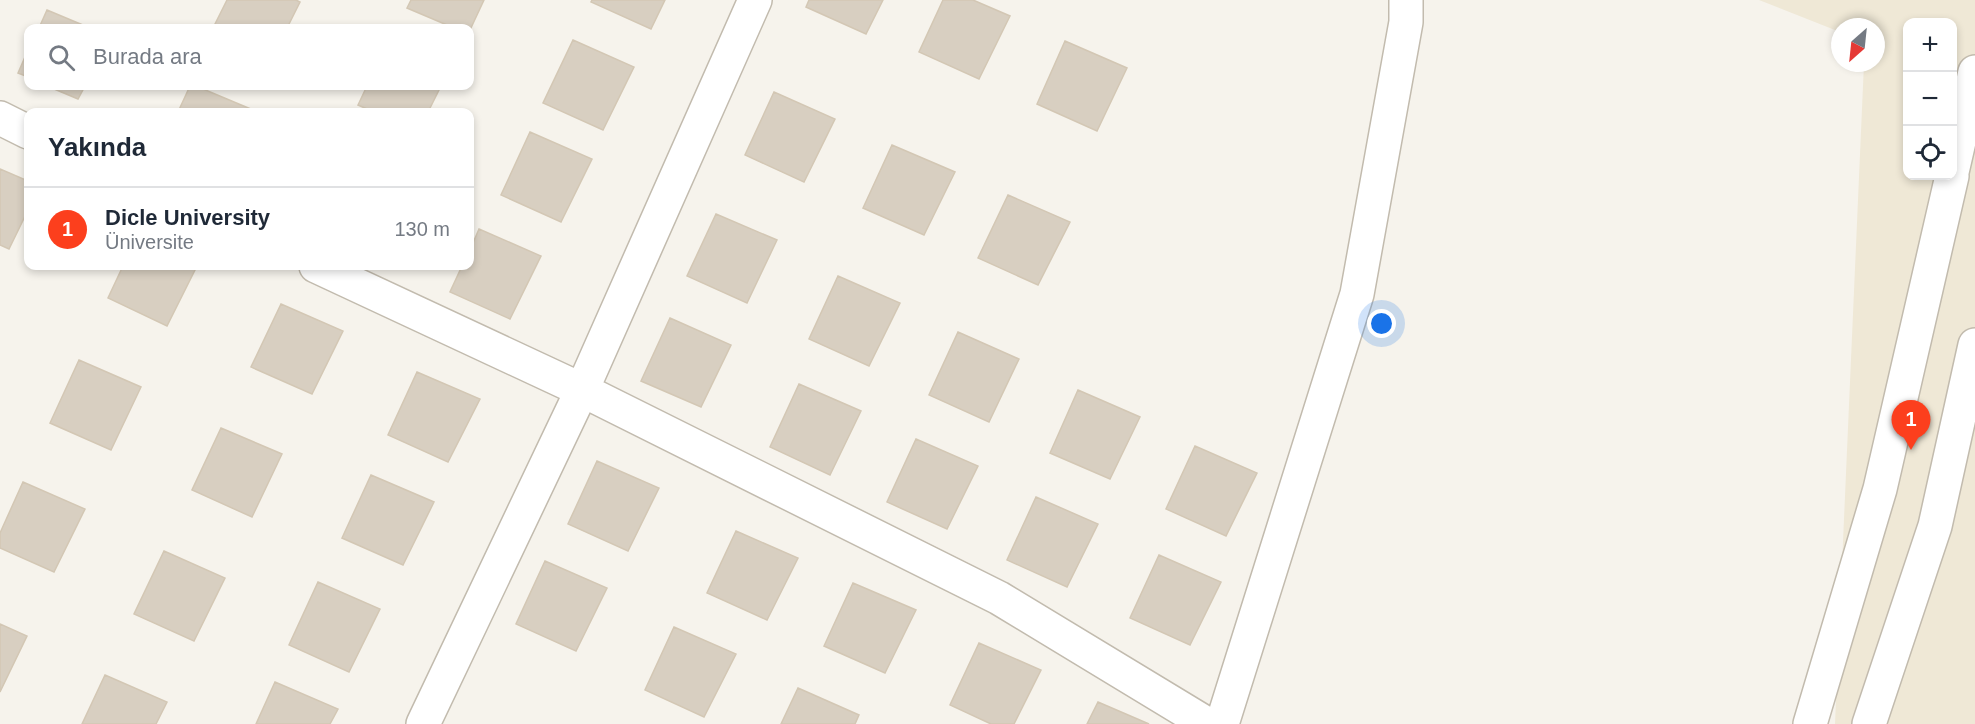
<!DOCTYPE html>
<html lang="tr">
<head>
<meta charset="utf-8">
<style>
  :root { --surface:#fff; --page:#f6f6f7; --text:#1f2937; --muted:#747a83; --line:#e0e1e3; --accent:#fc3f1d }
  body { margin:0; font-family:Arial,sans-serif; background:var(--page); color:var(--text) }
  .controls { position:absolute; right:18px; top:18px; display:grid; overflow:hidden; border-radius:12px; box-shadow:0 3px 9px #0003 }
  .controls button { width:54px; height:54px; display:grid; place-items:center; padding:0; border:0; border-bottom:2px solid var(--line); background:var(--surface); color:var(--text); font:30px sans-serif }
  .compass { position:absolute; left:1831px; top:18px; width:54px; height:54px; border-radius:50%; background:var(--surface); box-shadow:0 3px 9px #0003; rotate:207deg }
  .you { position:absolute; left:1382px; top:324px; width:21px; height:21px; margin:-15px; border:4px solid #fff; border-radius:50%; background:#1a73e8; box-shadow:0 0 0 9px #1a73e833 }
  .badge { display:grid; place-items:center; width:39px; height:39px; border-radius:50%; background:var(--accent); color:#fff; font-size:20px; font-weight:700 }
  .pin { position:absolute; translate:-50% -50px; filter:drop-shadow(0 2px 3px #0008) }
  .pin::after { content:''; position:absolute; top:32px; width:21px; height:18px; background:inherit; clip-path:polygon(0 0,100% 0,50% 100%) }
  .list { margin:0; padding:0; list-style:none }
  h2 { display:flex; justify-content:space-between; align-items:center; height:78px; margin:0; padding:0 24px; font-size:26px }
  h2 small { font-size:20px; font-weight:400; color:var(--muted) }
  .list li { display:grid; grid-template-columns:39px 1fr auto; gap:18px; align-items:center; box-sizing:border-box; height:84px; padding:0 24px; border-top:2px solid var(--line) }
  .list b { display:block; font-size:22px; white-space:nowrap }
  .list p { margin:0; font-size:20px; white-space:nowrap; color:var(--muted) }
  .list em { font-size:20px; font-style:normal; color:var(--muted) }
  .icon { flex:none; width:33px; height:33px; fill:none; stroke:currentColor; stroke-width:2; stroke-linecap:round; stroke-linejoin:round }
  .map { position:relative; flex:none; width:1975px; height:724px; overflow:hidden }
  .search { position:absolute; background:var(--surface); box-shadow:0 3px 9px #0003; left:24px; top:24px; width:450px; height:66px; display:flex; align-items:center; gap:15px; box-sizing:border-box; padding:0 21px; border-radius:12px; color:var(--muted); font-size:22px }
  .panel { position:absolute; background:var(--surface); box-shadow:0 3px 9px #0003; left:24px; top:108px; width:450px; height:162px; border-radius:12px }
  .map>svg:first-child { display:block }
  .education { fill:#efe8d6; fill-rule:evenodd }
  .building { fill:#d8cfc1; stroke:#d3c7b4; stroke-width:1.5 }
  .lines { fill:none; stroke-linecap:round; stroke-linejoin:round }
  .minor-casing { stroke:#c2bbae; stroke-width:36 }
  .minor { stroke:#fff; stroke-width:33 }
</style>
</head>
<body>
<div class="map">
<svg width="1975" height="724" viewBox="0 0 1975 724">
  <rect width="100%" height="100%" fill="#f6f3ec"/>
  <!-- education -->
  <path class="education" d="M1759,0h216v724h-140l29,-661h12v-36h-36v5zM1908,22h44v154h-44z"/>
  <!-- building -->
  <path class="building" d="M227,0h69l4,2 -13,26h-74z
    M411,0h73l-14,30 -16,-2 -47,-20z
    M592,0h73l-14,29 -60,-27z
    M809,0h74l-17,34 -60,-27z
    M943,0h30l37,16 -31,63 -60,-27z
    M47,10l43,18h-51z
    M573,40l61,27 -31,63 -60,-27z
    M1065,41l62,27 -30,63 -60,-27z
    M28,50v27l-10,-4z
    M47,86h38l-7,13z
    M190,86h6l57,24 -1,2h-74z
    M367,86h74l-13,26h-54l-16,-7z
    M774,92l61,27 -31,63 -59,-27z
    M530,132l62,27 -31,63 -60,-27z
    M892,145l63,27 -31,63 -61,-27z
    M0,169l28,12v29l-19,39 -9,-4z
    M1008,195l62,27 -32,63 -60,-27z
    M716,214l61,26 -30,63 -60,-27z
    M479,229l62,27 -31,63 -60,-27 12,-26h8v-16z
    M123,266h74l-30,60 -59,-28z
    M838,276l62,27 -31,63 -60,-27z
    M281,304l62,27 -31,63 -61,-27z
    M670,318l61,27 -30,62 -60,-26z
    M958,332l61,27 -30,63 -60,-27z
    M79,360l62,27 -30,63 -61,-27z
    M417,372l63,27 -32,63 -60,-27z
    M799,384l62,27 -31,64 -60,-28z
    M1078,390l62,27 -30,62 -60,-26z
    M221,428l61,26 -30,63 -60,-27z
    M916,439l62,27 -31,63 -60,-27z
    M1195,446l62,27 -31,63 -60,-27z
    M597,461l62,27 -31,63 -60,-27z
    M371,475l63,27 -31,63 -61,-27z
    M23,482l62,27 -31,63 -54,-24v-15z
    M1036,497l62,27 -31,63 -60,-27z
    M736,531l62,27 -31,62 -60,-27z
    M164,551l61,27 -31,63 -60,-27z
    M1159,555l62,27 -31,63 -60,-27z
    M545,561l62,27 -31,63 -60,-27z
    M318,582l62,27 -31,63 -60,-27z
    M853,583l63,27 -31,63 -61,-27z
    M0,624l27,12 -27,56z
    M674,627l62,27 -32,63 -59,-27z
    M979,643l62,27 -27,54h-23l-41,-19z
    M105,675l62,27 -11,22h-74z
    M275,682l63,27 -8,15h-74z
    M798,688l61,27 -4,9h-74z
    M1098,702l51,22h-62z"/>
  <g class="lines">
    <defs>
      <path id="minor" d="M0,118l28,14
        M1952,172l23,-100
        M316,266l266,124 417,208 208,126
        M423,724l159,-334 173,-390
        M1222,724l135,-430 49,-272v-22
        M1810,724l70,-235 72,-313
        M1869,724l66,-198 40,-181"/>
    </defs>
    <!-- minor casing -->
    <use href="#minor" class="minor-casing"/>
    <!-- minor -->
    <use href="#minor" class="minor"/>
  </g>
</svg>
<div class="controls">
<button>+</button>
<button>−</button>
<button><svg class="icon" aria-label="locate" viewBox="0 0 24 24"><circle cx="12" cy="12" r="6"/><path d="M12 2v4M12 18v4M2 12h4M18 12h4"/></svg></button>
</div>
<svg class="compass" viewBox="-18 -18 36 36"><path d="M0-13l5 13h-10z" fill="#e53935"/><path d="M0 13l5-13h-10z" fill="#747a83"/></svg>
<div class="you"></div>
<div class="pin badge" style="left:1911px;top:450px">1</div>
<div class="search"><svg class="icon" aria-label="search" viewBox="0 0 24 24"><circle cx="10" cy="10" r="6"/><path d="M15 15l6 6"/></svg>Burada ara</div>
<section class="panel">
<h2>Yakında<small></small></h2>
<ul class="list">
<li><span class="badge">1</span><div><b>Dicle University</b><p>Üniversite</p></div><em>130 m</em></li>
</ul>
</section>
</div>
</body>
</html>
